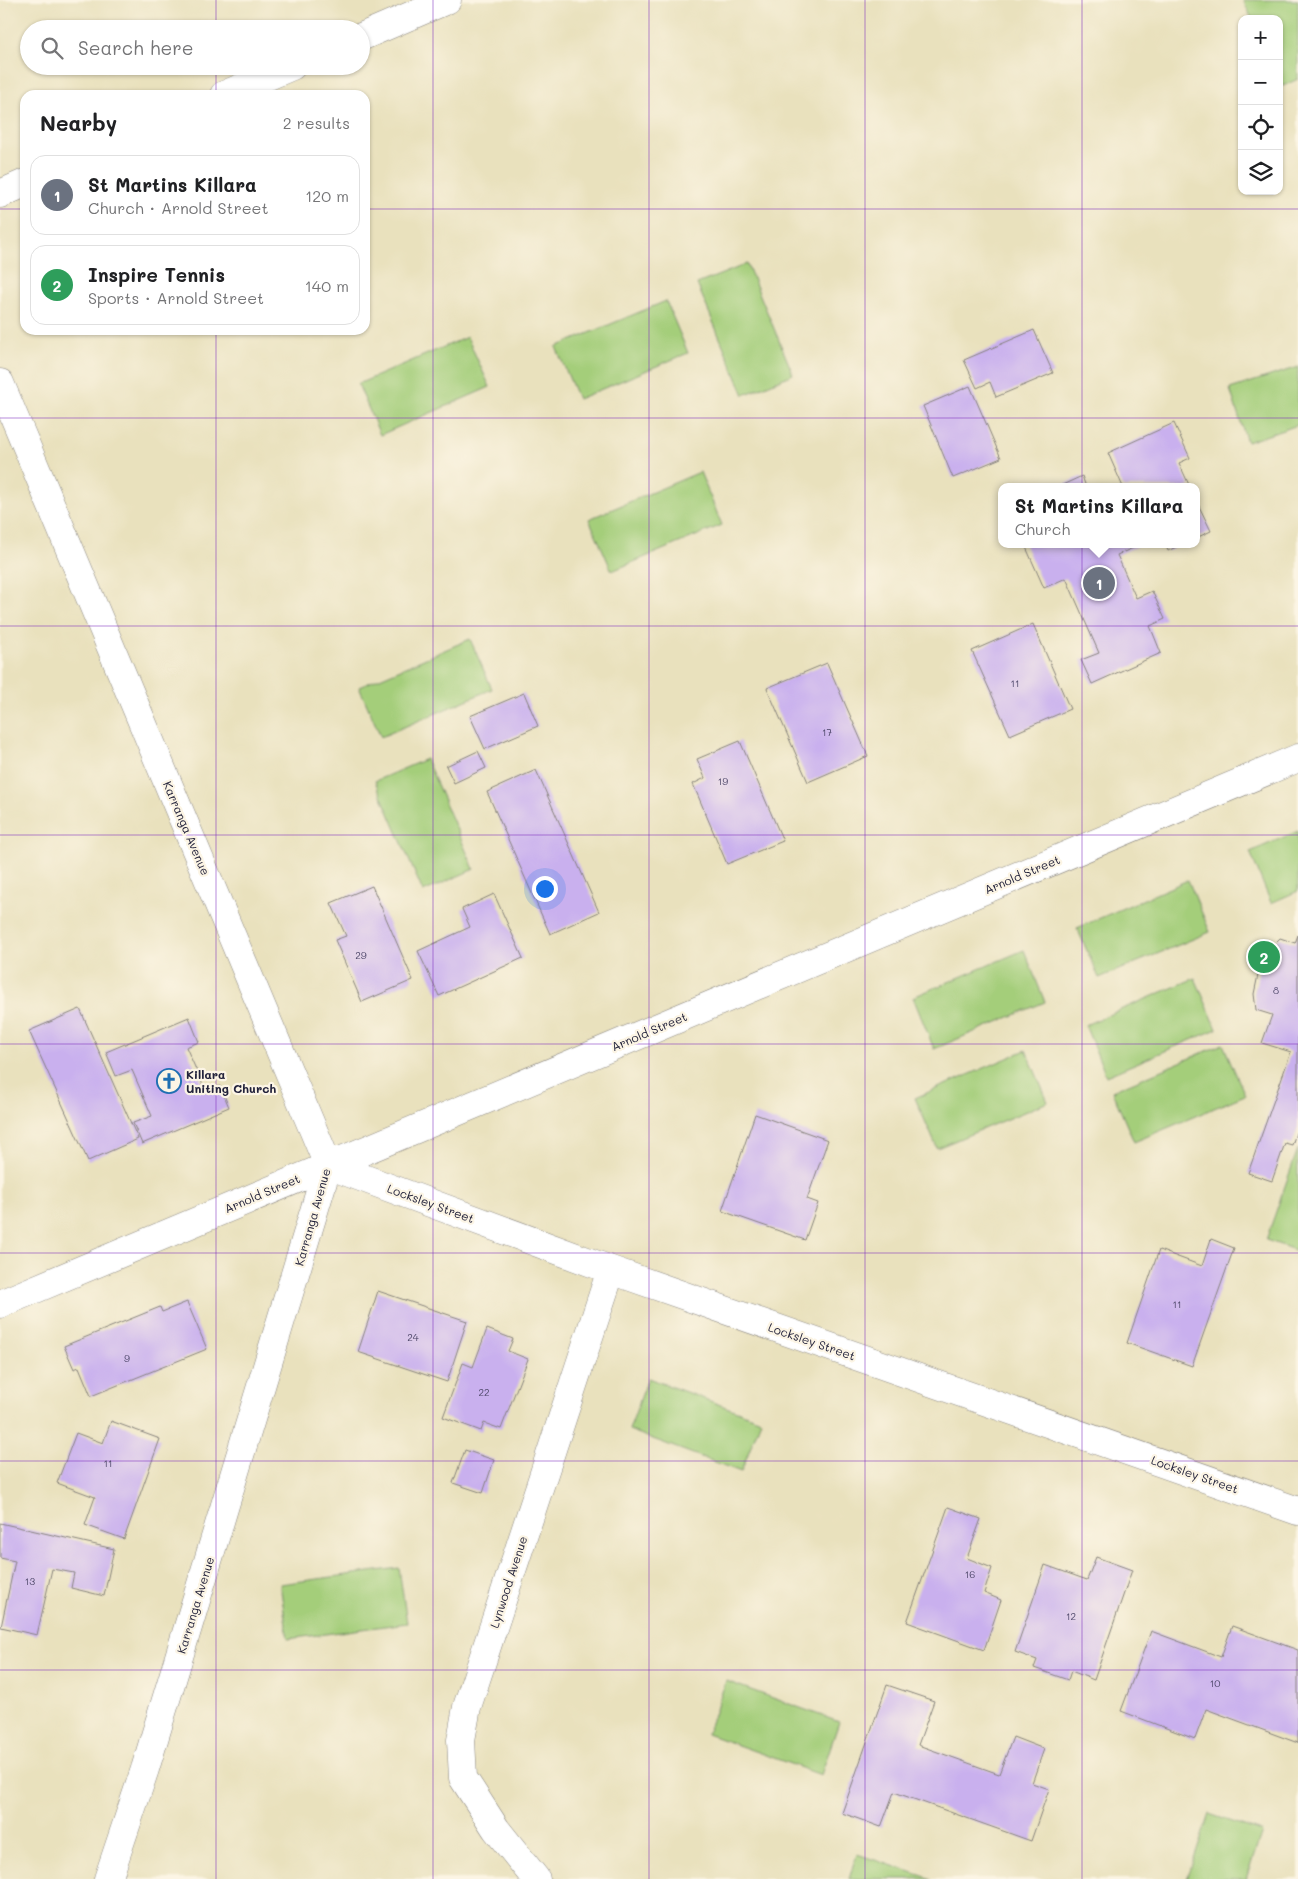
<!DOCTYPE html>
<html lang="en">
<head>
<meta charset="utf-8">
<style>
  :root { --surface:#fff; --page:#f2f2f2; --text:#202124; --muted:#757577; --line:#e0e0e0; --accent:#1f6fb2 }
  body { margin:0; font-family:Mali,sans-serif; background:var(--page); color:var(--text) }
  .controls { position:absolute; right:15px; top:15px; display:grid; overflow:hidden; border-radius:10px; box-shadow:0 1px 4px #0004 }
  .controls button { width:45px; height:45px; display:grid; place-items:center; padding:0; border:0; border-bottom:1px solid var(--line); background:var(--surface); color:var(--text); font:25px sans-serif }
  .you { position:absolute; left:544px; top:888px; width:18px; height:18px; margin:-12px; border:4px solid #fff; border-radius:50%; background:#1a73e8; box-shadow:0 0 0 8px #1a73e833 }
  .badge { display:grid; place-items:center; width:32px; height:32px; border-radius:50%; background:var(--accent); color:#fff; font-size:16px; font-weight:700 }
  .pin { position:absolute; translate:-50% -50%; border:2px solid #fff; box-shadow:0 1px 5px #0006 }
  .popup { position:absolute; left:998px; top:483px; width:202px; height:65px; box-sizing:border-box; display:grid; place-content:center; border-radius:10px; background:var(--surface); filter:drop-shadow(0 1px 4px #0005); font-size:16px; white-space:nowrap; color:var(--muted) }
  .popup b { font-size:19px; color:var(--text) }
  .popup::after { content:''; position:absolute; left:50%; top:100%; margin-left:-10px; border:10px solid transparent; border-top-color:var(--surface) }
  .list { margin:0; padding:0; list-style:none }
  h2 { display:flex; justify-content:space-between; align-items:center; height:65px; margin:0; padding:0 20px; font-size:21px }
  h2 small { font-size:16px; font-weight:400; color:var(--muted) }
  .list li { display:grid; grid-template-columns:32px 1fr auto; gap:15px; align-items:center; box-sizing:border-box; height:80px; margin:0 10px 10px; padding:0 10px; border:1px solid var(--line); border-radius:15px }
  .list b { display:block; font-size:19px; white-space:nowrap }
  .list p { margin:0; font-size:16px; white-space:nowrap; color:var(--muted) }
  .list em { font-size:16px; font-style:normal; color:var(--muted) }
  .icon { flex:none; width:28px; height:28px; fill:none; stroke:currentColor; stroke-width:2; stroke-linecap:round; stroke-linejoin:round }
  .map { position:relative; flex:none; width:1298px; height:1879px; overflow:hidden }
  .search { position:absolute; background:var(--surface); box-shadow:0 1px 4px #0004; left:20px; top:20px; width:350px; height:55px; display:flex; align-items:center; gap:12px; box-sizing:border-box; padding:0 18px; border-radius:28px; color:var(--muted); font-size:19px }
  .panel { position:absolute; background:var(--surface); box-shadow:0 1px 4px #0004; left:20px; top:90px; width:350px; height:245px; border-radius:15px }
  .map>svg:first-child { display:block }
  .green { fill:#a4ce7a; stroke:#63785a }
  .building { fill:#c9b0ee }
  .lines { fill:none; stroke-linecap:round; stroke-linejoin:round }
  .minor-casing { stroke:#86827c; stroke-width:29 }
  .secondary-casing { stroke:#86827c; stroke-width:29 }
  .minor { stroke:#fff; stroke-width:28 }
  .secondary { stroke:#fff; stroke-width:28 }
  .grid { fill:none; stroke:#7b2cbf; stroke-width:1; stroke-opacity:0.55 }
  .labels { text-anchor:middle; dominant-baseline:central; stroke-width:4.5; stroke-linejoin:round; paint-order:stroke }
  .number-label { font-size:10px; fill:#4c4668 }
  .street-label { font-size:12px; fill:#22223b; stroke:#fcf5e5 }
  .poi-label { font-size:12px; font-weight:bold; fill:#22223b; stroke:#fcf5e5; text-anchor:start }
</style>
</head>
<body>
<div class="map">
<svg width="1298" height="1879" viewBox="0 0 1298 1879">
  <rect width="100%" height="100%" fill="#fcf5e5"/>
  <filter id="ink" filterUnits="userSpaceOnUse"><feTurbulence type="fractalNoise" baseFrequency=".02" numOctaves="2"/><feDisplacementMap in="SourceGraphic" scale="10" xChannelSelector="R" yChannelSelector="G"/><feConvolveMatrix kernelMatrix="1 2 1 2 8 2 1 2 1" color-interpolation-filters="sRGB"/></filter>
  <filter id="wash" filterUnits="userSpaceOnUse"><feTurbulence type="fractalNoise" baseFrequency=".0096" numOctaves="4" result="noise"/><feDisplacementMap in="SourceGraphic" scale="20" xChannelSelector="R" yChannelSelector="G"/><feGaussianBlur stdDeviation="1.12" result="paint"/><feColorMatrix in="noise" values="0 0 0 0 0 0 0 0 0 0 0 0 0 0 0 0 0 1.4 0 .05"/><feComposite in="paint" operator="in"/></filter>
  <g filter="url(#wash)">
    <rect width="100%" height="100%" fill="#e9e1bd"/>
    <!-- green -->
    <path class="green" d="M1243,0h55v79l-15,7 -4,-8v-59h-27z
      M747,264l46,110 -49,21 -47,-111z
      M666,301l22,52 -110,46 -22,-52z
      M467,337l23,50 -110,48 -22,-51z
      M1298,367v58l-51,17 -17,-53z
      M700,472l22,53 -110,46 -23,-52z
      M470,639l22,50 -111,48 -22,-50z
      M426,759l48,110 -51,23 -48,-111z
      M1298,831v60l-27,12 -21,-51z
      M1188,880l22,52 -111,46 -22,-50z
      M1024,950l21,52 -111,47 -21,-52z
      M1195,978l22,51 -111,47 -21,-51z
      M1223,1044l22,51 -111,47 -22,-51z
      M1026,1050l22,52 -111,46 -22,-50z
      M1298,1149v102l-32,-11z
      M648,1378l113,42 -20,52 -112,-42z
      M399,1568l8,55 -119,16 -8,-55z
      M726,1681l113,41 -18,53 -114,-41z
      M1209,1814l53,18 -16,47h-59z
      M857,1854l75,25h-83z"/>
    <g id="blocks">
      <!-- building -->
      <path class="building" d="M1034,330l19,43 -57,24 -6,-15 -13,6 -13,-28z
        M970,386l31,72 -48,20 -30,-72z
        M1174,423l16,35 -11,5 11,24h-67l-15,-34z
        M1082,476l4,11h-28z
        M1196,500l15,31 -15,7z
        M1027,544h115l-25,11 19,43 16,-7 13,28 -15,7 11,27 -69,31 -11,-24 18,-7 -33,-75 -22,10 -19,-43z
        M1165,544h17l-14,7z
        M1033,624l37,85 -60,26 -38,-84z
        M827,663l41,93 -60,26 -41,-94z
        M524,693l14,33 -53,23 -15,-33z
        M740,741l43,100 -56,23 -34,-80 12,-6 -8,-19z
        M478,751l8,17 -32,15 -8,-17z
        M536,770l63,142 -49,22 -63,-142z
        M372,886l41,94 -51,22 -27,-62 11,-4 -15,-33z
        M494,894l29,64 -84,38 -21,-45 52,-24 -8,-18z
        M1298,935v192l-6,18 -7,-2 -13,38 -24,-8 43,-121 -29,-9 10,-28 -16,-5 -2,-16 5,-24 14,-25 7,-7 15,5z
        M80,1009l58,130 -50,22 -59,-130z
        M189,1017l10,25 -13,5 20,45 14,-6 9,21 -87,37 -9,-21 19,-7 -20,-46 -16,6 -10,-24z
        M755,1114l73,26 -21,59 11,4 -13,37 -83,-29z
        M1211,1239l23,9 -42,118 -65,-23 32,-93 43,16z
        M378,1291l89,30 -20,61 -89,-30z
        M187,1302l20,47 -116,47 -12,-29 -5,2 -10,-23 96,-39 2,5z
        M487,1329l26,10 -5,12 20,8 -27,70 -17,-6 -3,8 -38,-14 20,-54 10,4z
        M111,1421l49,18 -36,100 -39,-14 10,-28 -38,-14 19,-50 27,10z
        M465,1450l29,10 -11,33 -30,-10z
        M948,1507l33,12 -14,39 25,10 -8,25 17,7 -17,50 -77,-28z
        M0,1523l114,26 -10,47 -33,-8 3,-15 -22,-4 -15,66 -36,-8 14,-66 -15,-3z
        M1096,1557l36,13 -38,110 -23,-9 -3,9 -34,-12 3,-8 -22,-8 30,-87 42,15z
        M1232,1626l66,24v93l-92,-34 -11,30 -74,-28 30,-80 70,26z
        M887,1685l47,16 -16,44 81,29 14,-37 31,12 -12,34 17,6 -18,52 -137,-49 -13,35 -39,-14z"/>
    </g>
  </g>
  <g filter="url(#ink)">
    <use href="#blocks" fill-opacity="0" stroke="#86827c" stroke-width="1"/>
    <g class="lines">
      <defs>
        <path id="minor" d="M0,383l328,782 -183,604 -37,110
          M328,1165l283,105 687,241
          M0,1304l1298,-546
          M536,1879l-40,-50 -33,-51 -2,-38 6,-33 144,-437"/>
        <path id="secondary" d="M361,37l86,-37
          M224,95l68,-29
          M0,194l25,-11"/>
      </defs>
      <!-- minor casing -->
      <use href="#minor" class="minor-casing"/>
      <!-- secondary casing -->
      <use href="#secondary" class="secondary-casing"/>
      <!-- minor -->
      <use href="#minor" class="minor"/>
      <!-- secondary -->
      <use href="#secondary" class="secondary"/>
    </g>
  </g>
  <!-- grid -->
  <path class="grid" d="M216,0v29M433,0v1879M649,0v1879M865,0v1879M1082,0v1879M216,66v29M0,209h25M365,209h933M216,330v1549M0,418h1298M0,626h1298M0,835h1298M0,1044h1298M0,1253h1298M0,1461h1298M0,1670h1298"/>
  <!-- icons -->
  <defs>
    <symbol id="church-ring" viewBox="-11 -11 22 22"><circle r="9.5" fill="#fcf5e5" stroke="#1f6fb2" stroke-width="1.5"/><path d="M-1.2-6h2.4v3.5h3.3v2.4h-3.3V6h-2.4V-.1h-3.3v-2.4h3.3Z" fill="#1f6fb2"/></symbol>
  </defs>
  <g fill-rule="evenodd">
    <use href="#church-ring" x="155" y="1067" width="28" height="28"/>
  </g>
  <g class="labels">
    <!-- number labels -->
    <g class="number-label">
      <text x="1015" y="683">11</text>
      <text x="827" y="732">17</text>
      <text x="723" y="781">19</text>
      <text x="361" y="955">29</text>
      <text x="1276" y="990">8</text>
      <text x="1177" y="1304">11</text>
      <text x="413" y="1337">24</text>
      <text x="127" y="1358">9</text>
      <text x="484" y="1392">22</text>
      <text x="108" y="1463">11</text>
      <text x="970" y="1574">16</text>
      <text x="30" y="1581">13</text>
      <text x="1071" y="1616">12</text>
      <text x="1215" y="1683">10</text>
    </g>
    <!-- street labels -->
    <g class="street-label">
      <text transform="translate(187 828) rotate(67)">Karranga Avenue</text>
      <text transform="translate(1022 874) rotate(-23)">Arnold Street</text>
      <text transform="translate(649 1031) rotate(-23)">Arnold Street</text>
      <text transform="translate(262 1193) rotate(-23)">Arnold Street</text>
      <text transform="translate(431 1203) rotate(20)">Locksley Street</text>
      <text transform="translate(312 1217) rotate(-74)">Karranga Avenue</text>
      <text transform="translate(812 1341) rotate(19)">Locksley Street</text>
      <text transform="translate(1195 1474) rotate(19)">Locksley Street</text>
      <text transform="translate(508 1582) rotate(-72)">Lynwood Avenue</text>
      <text transform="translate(195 1605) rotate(-73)">Karranga Avenue</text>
    </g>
    <!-- poi labels -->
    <g class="poi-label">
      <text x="186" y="1074">Killara<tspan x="186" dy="14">Uniting Church</tspan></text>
    </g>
  </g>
</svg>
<div class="controls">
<button>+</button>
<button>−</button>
<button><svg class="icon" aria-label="locate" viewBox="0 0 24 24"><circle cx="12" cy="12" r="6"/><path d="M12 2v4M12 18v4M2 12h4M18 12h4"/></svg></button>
<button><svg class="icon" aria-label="layers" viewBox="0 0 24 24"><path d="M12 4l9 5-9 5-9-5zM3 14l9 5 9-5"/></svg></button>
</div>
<div class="you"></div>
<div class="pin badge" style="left:1099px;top:583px;background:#6b7280">1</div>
<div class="popup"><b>St Martins Killara</b>Church</div>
<div class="pin badge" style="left:1264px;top:957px;background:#2e9e5b">2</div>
<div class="search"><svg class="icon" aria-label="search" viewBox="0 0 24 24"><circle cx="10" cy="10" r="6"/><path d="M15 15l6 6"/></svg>Search here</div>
<section class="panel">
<h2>Nearby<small>2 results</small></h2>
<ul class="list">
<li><span class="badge" style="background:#6b7280">1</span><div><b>St Martins Killara</b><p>Church · Arnold Street</p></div><em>120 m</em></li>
<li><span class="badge" style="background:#2e9e5b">2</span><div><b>Inspire Tennis</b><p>Sports · Arnold Street</p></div><em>140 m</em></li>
</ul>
</section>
</div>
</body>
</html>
